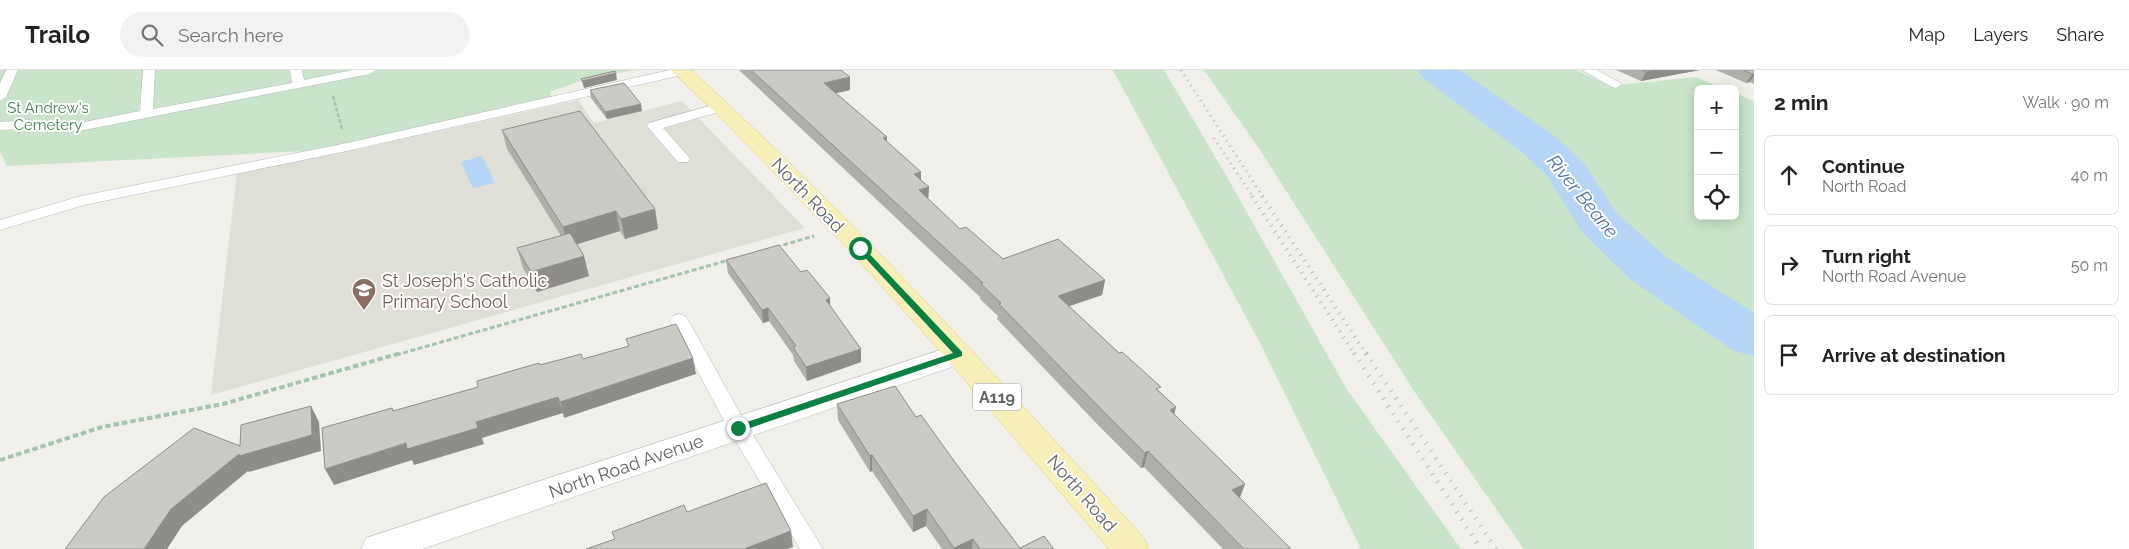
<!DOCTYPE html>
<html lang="en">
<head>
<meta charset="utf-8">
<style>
  :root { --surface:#fff; --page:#f2f2f2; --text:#222; --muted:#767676; --line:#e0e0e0 }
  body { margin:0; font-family:Raleway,sans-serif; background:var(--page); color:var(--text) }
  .controls { position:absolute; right:15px; top:15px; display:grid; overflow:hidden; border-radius:8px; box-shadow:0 2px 12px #0003 }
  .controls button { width:45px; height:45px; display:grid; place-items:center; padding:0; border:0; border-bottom:1px solid var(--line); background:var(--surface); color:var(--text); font:25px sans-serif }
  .stop { position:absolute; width:15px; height:15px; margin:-11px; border:4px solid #0b8043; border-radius:50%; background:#fff }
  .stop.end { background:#0b8043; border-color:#fff; box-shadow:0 1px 5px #0008 }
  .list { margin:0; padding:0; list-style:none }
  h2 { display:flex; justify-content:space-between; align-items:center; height:65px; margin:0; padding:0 20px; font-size:21px }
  h2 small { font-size:16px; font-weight:400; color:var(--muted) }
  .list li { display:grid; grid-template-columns:32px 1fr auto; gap:15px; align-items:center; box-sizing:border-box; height:80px; margin:0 10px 10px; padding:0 10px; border:1px solid var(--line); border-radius:8px }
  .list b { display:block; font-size:19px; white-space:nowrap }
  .list p { margin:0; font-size:16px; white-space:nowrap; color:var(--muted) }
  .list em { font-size:16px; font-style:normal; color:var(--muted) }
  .icon { flex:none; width:28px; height:28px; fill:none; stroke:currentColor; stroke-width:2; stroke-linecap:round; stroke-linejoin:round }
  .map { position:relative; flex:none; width:1754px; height:479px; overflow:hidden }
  header { display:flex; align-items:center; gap:30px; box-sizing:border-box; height:70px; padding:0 25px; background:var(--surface); border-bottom:1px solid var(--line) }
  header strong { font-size:24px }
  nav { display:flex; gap:28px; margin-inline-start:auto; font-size:18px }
  .search { width:350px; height:45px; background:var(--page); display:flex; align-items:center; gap:12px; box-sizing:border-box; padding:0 18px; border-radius:28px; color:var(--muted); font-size:19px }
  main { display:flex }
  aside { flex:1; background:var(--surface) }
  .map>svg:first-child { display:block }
  .education { fill:#dfded7 }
  .green { fill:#c9e4cb }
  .water { fill:#b4d5f5 }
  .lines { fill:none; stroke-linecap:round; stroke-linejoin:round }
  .river { fill:#b4d5f5; fill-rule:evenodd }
  .lane-casing { stroke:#b6b8bb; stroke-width:1 }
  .street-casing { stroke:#b6b8bb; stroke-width:1 }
  .primary-casing { stroke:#e1c871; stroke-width:1 }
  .path-far2 { stroke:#a3c4ae; stroke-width:2.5; stroke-dasharray:4 2; stroke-linecap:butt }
  .path-far1 { stroke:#a3c4ae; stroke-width:3; stroke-dasharray:5 2.5; stroke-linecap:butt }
  .path { stroke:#a3c4ae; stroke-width:4; stroke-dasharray:5.5 3; stroke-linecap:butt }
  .lane { fill:#fff; fill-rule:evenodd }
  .street { fill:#fff; fill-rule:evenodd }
  .primary { fill:#f6efb8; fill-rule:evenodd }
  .rail-far2 { stroke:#b6b7b7; stroke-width:3; stroke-dasharray:1 5; stroke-linecap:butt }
  .rail-far1 { stroke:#b6b7b7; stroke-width:4; stroke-dasharray:1 6; stroke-linecap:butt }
  .rail { stroke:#b6b7b7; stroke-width:4.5; stroke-dasharray:1 8; stroke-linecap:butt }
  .wall { fill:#afaea9 }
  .shaded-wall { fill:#8e8d8a }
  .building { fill:#cbcac5; stroke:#8e8d8a }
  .route { fill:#0b8043 }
  .labels { text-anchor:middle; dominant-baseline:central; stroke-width:4; stroke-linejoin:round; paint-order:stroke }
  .far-park-label { font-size:15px; fill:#428449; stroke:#fff }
  .shield { fill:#fff; stroke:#909295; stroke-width:1 }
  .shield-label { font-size:16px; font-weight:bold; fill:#606367 }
  .street-label { font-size:18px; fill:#606367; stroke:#fff }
  .education-label { font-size:18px; fill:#785e54; stroke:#fff; text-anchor:start }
  .water-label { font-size:19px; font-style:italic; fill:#5175a6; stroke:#fff }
</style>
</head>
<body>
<header>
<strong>Trailo</strong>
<div class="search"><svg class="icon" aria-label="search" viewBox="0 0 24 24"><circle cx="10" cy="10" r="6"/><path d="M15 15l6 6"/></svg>Search here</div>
<nav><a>Map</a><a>Layers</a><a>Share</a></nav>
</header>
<main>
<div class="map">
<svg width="1754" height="479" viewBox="0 0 1754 479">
  <rect width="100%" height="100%" fill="#f0efe9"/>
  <!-- education -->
  <path class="education" d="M578,30l16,23 88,-22 123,127 -594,167 26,-222 122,-24z"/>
  <!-- green -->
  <path class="green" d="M0,0h635l-49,9 -36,13 2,6 -228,52 -317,16 -7,-14z
    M1113,0h51l63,107 119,211 115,161h-100l-101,-206z
    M1204,0h218l5,3 63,42 42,34 15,16 34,56 27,27 31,25 115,77v199h-230l-108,-155 -156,-244z
    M1452,0h124l34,16 86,-9 28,12h-26v127h37v-123l19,8v219l-142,-97 -11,-14 -19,-35 -12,-14 -53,-46z"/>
  <!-- water -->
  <path class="water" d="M482,86l13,27 -22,5 -12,-26z"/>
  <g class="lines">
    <!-- river -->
    <path class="river" d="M1417,0h43l93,65 30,27 33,50 50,45 88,56v43l-20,-5 -104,-72 -49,-48 -32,-53 -26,-25 -100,-75z"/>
    <defs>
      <path id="lane" d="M6,0h12l-12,27 -6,4v-18z
        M143,0h12l-2,39 139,-26 -2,-13h12l2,10 49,-10h23l-6,4 -291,57c-27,0 -52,-3 -79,-1v-8l29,-2 14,3h36l61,-12z
        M670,0l18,1 -6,4 -335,76 -263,54 -84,25v-10l81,-24 266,-53z
        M1582,0h15l25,14 -6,4 -4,-1z
        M720,33l5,1 1,3 -1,3 -62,18 25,28 2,3 -2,3h-10l-31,-36 2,-3z
        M679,244l6,2 3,4 58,104 77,125h-23l-72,-121 -58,-108 3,-4z"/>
      <path id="street" d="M959,274l10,3 5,7 -5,7 -547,188h-61l5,-11z"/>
      <path id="primary" d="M671,0h20c161,146 306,308 453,468l5,11h-40l-169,-198 -89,-99 -125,-129z"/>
    </defs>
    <!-- lane casing -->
    <use href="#lane" class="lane-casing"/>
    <!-- street casing -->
    <use href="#street" class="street-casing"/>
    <!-- primary casing -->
    <use href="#primary" class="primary-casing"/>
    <!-- path-far2 -->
    <path class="path-far2" d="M333,26l9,33"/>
    <!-- path-far1 -->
    <path class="path-far1" d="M776,177l38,-11
      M396,285l333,-95"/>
    <!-- path -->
    <path class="path" d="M0,390l102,-33 121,-23 178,-51"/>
    <!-- lane -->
    <use href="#lane" class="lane"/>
    <!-- street -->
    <use href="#street" class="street"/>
    <!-- primary -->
    <use href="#primary" class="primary"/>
    <!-- rail-far2 -->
    <path class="rail-far2" d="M1181,0l82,127
      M1214,68l39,59"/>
    <!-- rail-far1 -->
    <path class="rail-far1" d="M1252,126l103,159
      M1262,126l105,159"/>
    <!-- rail -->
    <path class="rail" d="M1354,283l127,196
      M1366,283l130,196"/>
  </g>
  <!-- wall -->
  <path class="wall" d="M739,0h102l9,20 -14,3 51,44v5l34,30v9l8,6 -1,12 32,30 43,30 102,21 -3,15 -33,11 107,101 -2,8 71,69 -5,14 51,51h-68l-79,-82 -3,1 -43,-43 -101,-106 1,-3 -18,-17v-2z
    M1616,0h84l-59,11z
    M1716,0h38v14l-4,-2 -4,1z
    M590,20l52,21 -35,8 -16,-21z
    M502,60l153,79 3,20 -33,10 -5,-8 -43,13 12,32 -52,16 -14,-24 -6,-20 44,-12 -54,-87z
    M726,190l75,12 29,34 31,43v13l-54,19 -13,-20 -1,-6 -24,-34 -6,2 -35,-50z
    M837,334l79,13 41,48 63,83 34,1h-112l-16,-23 -13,6 -41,-61 -2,1 -32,-52z"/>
  <!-- shaded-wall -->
  <path class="shaded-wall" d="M1656,0h44l-59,11 5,-9z
    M616,3l1,7 -33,8 -2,-7z
    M1754,3v3l-4,6 -4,1 6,-9z
    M850,7v13l-25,6 -1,-13z
    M641,34l1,7 -35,8 -2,-7z
    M887,67v14l-4,-13z
    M921,102v14l-7,-12z
    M929,117l-1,14 -9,-11z
    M655,139l3,20 -33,10 -4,-20z
    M616,141l4,20 -52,16 -5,-20z
    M584,186l5,20 -52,16 -6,-20z
    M1105,210l-3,15 -47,16 3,-15z
    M830,228v13l-4,-11z
    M768,238l1,13 -6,2 -1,-13z
    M861,279v13l-54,19 -1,-14z
    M693,288l3,16 -132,44 -4,-16z
    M558,327l5,16 -81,25 2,6 -70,21 -2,-5 -78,25 -9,-16 81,-26z
    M311,336l8,16 2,29 -72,21 -1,-1 -66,55 -15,23h-23l27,-40 68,-55z
    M1176,337l-4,16 -2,-13z
    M1148,381l-4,16 -3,1 4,-15z
    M872,385v16l-2,1v-16z
    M1245,414l-6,15 -7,-9z
    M927,439l-1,17 -13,6v-16z
    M791,461l2,16 -6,2h-43z
    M973,469l-1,10h-18v-1z"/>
  <!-- building -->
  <path class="building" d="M751,0h90l9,7 -26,6 63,54 -4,1 38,34 -7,2 15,13 -10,3 41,39 6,-2 37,32 55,-20 47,41 -47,16 61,57 3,-1 39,35 -5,2 20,18 -6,3 75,74 -13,6 59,59h-47l-96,-98 -3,2 -44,-44 -102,-105 2,-1 -20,-19 2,-1z
    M1642,0h14l-10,2z
    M1743,0h11v3l-2,1z
    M615,1l1,2 -34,8 -1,-2z
    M624,13l17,21 -36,8 -15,-22z
    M580,41l75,98 -34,10 -5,-8 -53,16 -61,-97z
    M570,163l14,23 -53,16 -14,-24z
    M779,175l22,27 6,-2 23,28 -4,2 35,49 -55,18 -13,-20 3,-1 -28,-38 -6,2 -36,-50z
    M676,254l17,34 -133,44 -2,-5 -82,25 2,6 -71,21 -1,-6 -81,26 -3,-41 70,-20 1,3 85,-24 -1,-6 62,-18 1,2 41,-11 2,5 46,-13 -3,-7z
    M895,316l21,31 5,-2 36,50 63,83 24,-12 10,13h-74l-7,-10 -19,9 -27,-39 -14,7 -41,-61 -2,1 -33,-52z
    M311,336l1,29 -73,21v-2l-68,55 -27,40h-79l39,-52 90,-69 46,18 1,-21z
    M766,413l25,48 -47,18h-158l29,-10 -3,-7 72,-27 3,7z"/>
  <!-- route -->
  <path class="route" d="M857,176h5l100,106v4l-221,75h-6v-5l218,-73 -96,-104z"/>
  <!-- icons -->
  <defs>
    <symbol id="school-pin" viewBox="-11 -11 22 30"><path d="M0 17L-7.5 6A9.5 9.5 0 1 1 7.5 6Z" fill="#8d6e63" stroke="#fff"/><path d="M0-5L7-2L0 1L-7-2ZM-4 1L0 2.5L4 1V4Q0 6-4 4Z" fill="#fff"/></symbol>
  </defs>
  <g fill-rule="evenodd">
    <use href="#school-pin" x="350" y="206" width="28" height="38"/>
  </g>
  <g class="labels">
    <!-- far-park labels -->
    <g class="far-park-label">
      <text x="48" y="38">St Andrew's<tspan x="48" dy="17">Cemetery</tspan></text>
    </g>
    <!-- shield labels -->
    <rect class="shield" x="973" y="313.5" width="48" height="27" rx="4"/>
    <g class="shield-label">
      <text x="997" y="327">A119</text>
    </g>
    <!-- street labels -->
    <g class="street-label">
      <text transform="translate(808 125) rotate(46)">North Road</text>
      <text transform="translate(626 396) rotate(-19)">North Road Avenue</text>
      <text transform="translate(1082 423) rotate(49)">North Road</text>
    </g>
    <!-- education labels -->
    <g class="education-label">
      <text x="382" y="210">St Joseph's Catholic<tspan x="382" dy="21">Primary School</tspan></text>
    </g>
    <!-- water labels -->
    <g class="water-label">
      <text transform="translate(1583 126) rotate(51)">River Beane</text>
    </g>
  </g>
</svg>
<div class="controls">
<button>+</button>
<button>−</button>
<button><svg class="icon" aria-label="locate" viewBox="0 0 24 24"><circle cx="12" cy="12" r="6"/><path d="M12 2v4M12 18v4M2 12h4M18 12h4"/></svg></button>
</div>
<div class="stop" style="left:860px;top:178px"></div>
<div class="stop end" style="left:738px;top:358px"></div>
</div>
<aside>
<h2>2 min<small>Walk · 90 m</small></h2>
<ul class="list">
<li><svg class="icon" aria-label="ahead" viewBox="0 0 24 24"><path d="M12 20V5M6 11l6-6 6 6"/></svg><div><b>Continue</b><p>North Road</p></div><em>40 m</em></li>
<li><svg class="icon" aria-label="right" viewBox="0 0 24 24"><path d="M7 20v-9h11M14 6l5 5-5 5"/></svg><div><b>Turn right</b><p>North Road Avenue</p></div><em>50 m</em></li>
<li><svg class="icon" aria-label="arrive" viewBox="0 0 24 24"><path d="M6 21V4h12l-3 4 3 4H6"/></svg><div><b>Arrive at destination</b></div></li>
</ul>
</aside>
</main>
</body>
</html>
